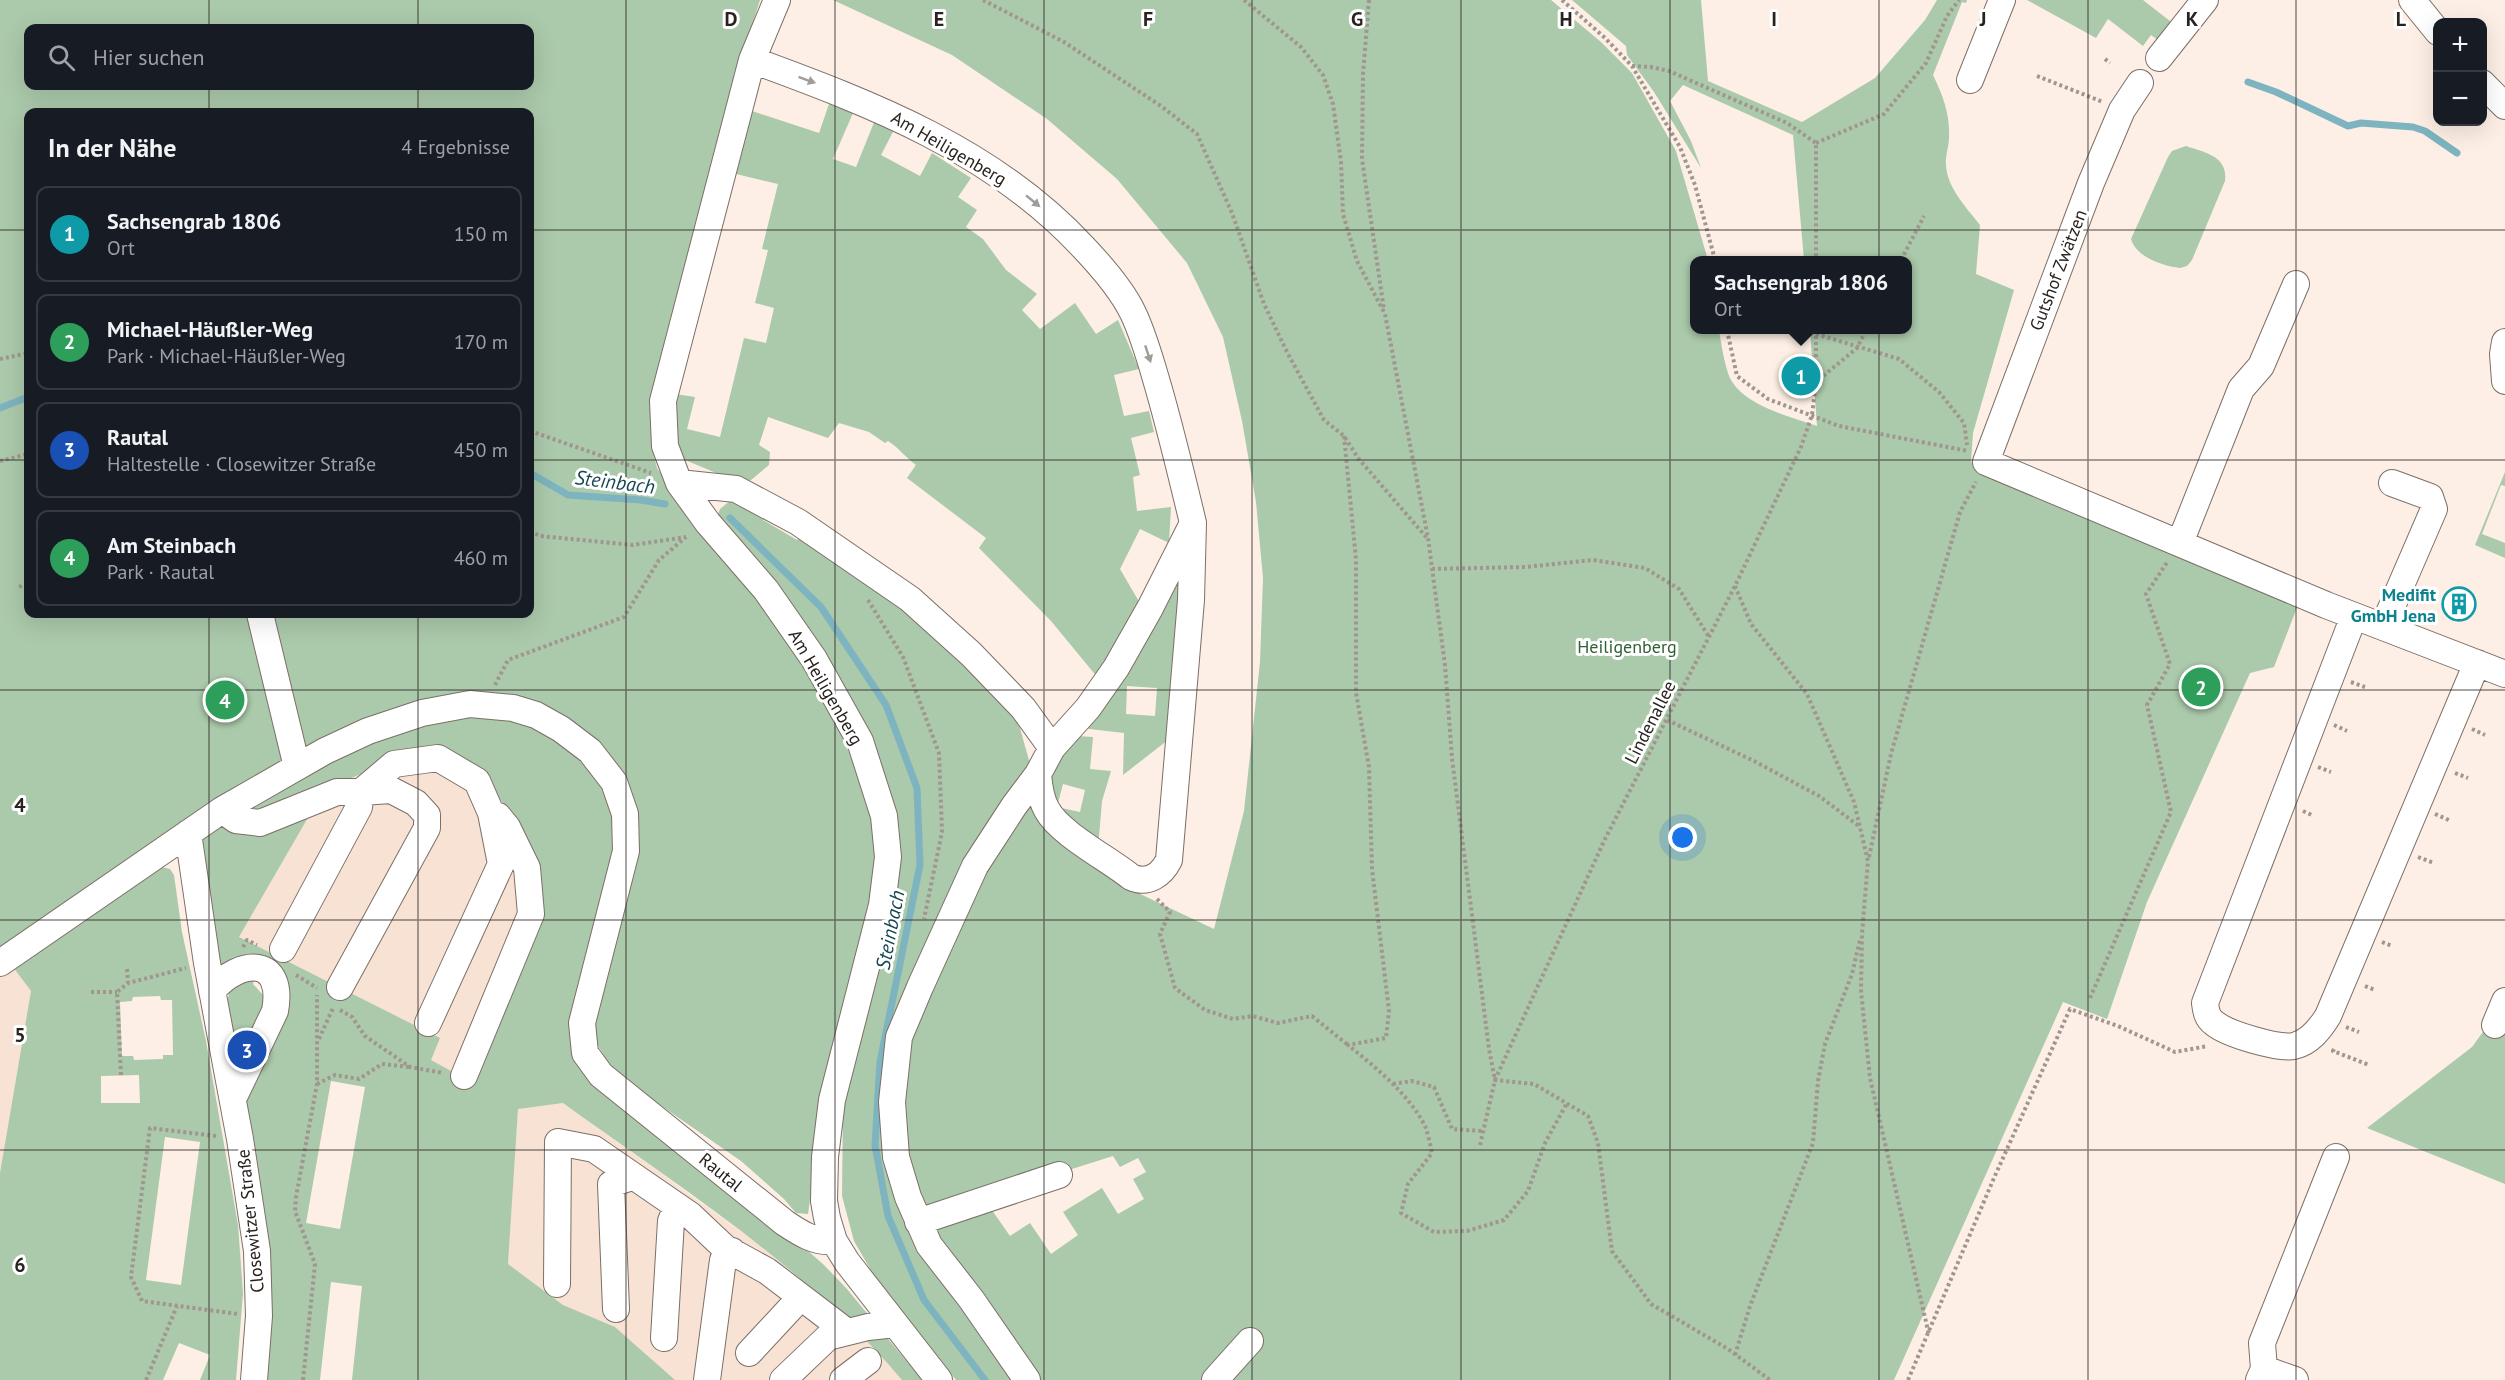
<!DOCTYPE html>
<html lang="de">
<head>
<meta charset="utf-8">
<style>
  :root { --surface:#171b24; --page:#20242c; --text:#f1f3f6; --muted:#9ea1a6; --line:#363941; --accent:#8c9099 }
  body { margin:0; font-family:"PT Sans",sans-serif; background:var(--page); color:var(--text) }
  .controls { position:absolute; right:18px; top:18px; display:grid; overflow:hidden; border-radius:12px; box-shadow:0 6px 24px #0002 }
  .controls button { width:54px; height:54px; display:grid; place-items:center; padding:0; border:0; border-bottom:2px solid var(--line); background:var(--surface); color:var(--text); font:30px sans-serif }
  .you { position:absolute; left:1683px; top:838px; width:21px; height:21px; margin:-15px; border:4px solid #fff; border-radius:50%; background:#1a73e8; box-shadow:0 0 0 9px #1a73e833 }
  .badge { display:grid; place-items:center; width:39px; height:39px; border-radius:50%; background:var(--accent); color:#fff; font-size:20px; font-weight:700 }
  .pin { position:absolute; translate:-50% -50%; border:3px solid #fff; box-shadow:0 2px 6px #0006 }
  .popup { position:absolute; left:1690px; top:256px; width:222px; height:78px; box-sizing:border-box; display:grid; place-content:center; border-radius:12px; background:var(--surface); filter:drop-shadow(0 2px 4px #0005); font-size:20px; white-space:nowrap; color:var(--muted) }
  .popup b { font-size:22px; color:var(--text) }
  .popup::after { content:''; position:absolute; left:50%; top:100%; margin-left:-12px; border:12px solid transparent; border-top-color:var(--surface) }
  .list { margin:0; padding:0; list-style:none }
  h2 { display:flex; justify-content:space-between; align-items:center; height:78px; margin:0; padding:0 24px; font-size:26px }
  h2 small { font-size:20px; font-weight:400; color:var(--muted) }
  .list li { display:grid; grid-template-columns:39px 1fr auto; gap:18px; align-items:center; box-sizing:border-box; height:96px; margin:0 12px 12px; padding:0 12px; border:2px solid var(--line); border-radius:12px }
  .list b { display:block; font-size:22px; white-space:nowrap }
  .list p { margin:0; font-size:20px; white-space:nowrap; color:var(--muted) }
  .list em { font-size:20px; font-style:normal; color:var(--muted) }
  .icon { flex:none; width:33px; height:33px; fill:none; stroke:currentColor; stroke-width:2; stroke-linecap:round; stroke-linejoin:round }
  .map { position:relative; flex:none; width:2505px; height:1380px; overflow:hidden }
  .search { position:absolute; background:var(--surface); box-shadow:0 6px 24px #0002; left:24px; top:24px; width:510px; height:66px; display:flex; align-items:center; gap:15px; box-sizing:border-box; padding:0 21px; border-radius:12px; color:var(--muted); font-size:22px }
  .panel { position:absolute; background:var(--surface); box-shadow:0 6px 24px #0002; left:24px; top:108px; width:510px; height:510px; border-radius:12px }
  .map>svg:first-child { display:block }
  .built { fill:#f7e2d4 }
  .green { fill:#abc9ab; fill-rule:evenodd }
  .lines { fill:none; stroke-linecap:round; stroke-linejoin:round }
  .stream { stroke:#7db4bf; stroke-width:7 }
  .minor-casing { stroke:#7c6f67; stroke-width:28 }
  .path { stroke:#a0968f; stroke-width:4; stroke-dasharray:3 3; stroke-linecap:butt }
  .minor { stroke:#fff; stroke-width:26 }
  .oneway { fill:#9f9c9b }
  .grid { fill:none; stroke:#292320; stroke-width:1.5; stroke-opacity:0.55 }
  .labels { text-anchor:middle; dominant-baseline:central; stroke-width:6; stroke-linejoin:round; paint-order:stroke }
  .street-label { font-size:18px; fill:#292320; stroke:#fff }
  .culture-label { font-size:18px; font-weight:bold; fill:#0d838f; stroke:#fff; text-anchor:end }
  .park-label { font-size:18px; fill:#316234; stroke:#fff }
  .water-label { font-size:20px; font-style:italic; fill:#154750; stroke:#fff }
  .grid-label { font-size:20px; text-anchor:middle; font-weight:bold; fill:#292320; stroke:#fff; stroke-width:6; stroke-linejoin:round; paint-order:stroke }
</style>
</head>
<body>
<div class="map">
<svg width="2505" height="1380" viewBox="0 0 2505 1380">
  <rect width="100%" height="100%" fill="#fdefe5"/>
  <!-- built -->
  <path class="built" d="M393,760l77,3 39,46 24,55 -60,219 -43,-23 9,-22 -200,-101 85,-147z
    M13,967l18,24 -31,182v-196z
    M564,1103l220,160 92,85 26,32h-227l-60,-53 -52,-22 -55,-41 10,-156z"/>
  <!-- green -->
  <path class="green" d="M0,0h760l-18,56 -88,341 -3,46 6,25 40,59 61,63 48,69 40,86 29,70 4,41 -6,48 -49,195 -16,115 -12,-1 -12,-14 -43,-38 -127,-88 -18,-31 -2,-16 40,-171 -53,-124 -162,-26 -415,243 -4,-2zM28,28h502v58h-502zM28,112h502v502h-502z
    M833,0h718l50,42 31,31 44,78 32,109h-14v70h25c2,12 6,39 12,50 15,26 60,37 86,46l-7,-96h98v-70h-104l-11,-125 -110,-50 -13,16 21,40 10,27 -47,-76 -27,-37 -1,-9 -54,-46h129l7,81 94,41 73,-44 50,-58 12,-20h30l-1,3 -4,-1 -29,73c10,21 17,39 16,62 0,10 -4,19 -3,28 1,23 21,43 34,60l-4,49 38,16 -41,143 -2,29 327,143 -24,62 -24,6 -103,229 -40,117 -44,-17 -169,378h-862l-104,-153 61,-21 21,30 20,-13 21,31 27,-19 -15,-23 39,-24 16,26 26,-15 -11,-20 13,-7 -8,-14 -18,9 -7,-11 -189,60 -37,-55 132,219h-63l-80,-101 -22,-38 -12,-45 1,-93 49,-291 -176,-293 4,-10 16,-13 31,16 -4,8 34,20 5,-7 101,71 113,110 16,57 69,94 37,28 76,36 30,-118 16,-149 3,-84 -7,-76 -14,-81 -19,-84 -36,-74 -70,-84 -70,-60 -95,-64z
    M2027,0h116l32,25 -13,18 -11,-8 -8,11 -35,-27 -12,19z
    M829,104l24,9 -20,46 23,8 19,-47 20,8 -14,27 39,21 12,-23 39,25 -13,19 19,13 -11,17 17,12 23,31 31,24 -15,16 18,19 35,-26 21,31 22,-14 21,49 -25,6 10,41 25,-5 5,21 -23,6 9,37 -7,2 4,34 34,-4 -2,36 -29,-14 -20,40 21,36 -43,73 -47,-57 -72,-73 7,-10 -79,-60 9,-13c-11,-8 -17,-17 -28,-24l-3,2 -16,-11 -30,-9 -11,15 -60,-21 -9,28 11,7 -1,13 -24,20 -60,-25 -8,-8 -2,-58 20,3 -8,32 33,8 24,-99 22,5 8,-35 -19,-5 13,-53 -6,-1 16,-65 -46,-11 17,-63 70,23z
    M2186,146c20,7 42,10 39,35l-33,79 -5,6 -7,2c-17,-2 -44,-11 -49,-29l37,-82 4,-6z
    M2505,472v14l-4,-1 -19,49 23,9v15l-30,-13z
    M1182,565l-9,171 -50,39 1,-42 -43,-5zM1127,686l30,2 -2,28 -29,-2z
    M496,714l48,17 52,40 23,57 -47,217 252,220 23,24 75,91h-20c-94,-112 -221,-192 -339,-277l-45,6 -10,155 55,41 52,22 60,53h-323l10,-94 -31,-4 -11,98h-56l6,-120 -4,-38 -21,-119 40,-119 -64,-13 -20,-128 11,-17 119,-68 116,-42zM393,760l77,3 39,47 30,109 -66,164 -42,-23 9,-22 -201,-101 85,-147zM331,1081l34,6 -25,142 -34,-6z
    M1076,736l17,1 -3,32 21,2 -9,30 -4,47 -47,-45 -1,-34zM1063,784l22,6 -5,22 -23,-5z
    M162,867l8,2 4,6 8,57 24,109 32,184 5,68 -7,87h-36l10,-25 -31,-12 -16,37h-163v-207l31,-182 -18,-24 136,-97zM160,996l1,4h11l1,55h-10v4l-29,1 -1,-4h-11l-2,-54 12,-1 1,-4zM139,1075l1,28h-39v-27zM165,1137l35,5 -19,143 -35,-5z
    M254,981l-1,3 11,12v8l-11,26 -5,-2 -5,12 4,2 -4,8 -7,1c-4,-21 -17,-53 0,-69z
    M2505,988v196l-138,-56 105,-81 24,-33z"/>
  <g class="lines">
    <!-- stream -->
    <path class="stream" d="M2248,82l28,10 72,34 13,-3 52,4 12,4 32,22
      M0,408l28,-11
      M530,473l38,22 73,5 24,4
      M730,518l91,89 65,98 31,83 3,77 -40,197 -5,83 13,71 36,84 61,80"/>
    <defs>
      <path id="minor" d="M777,0l-25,60 -89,341 2,45 14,37 29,40 58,67 48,69 46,82 24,75 4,41 -6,48 -50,195 -7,57 -1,44 3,17 7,23 13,21 92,118
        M2412,0l26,32
        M2159,58l46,-58
        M752,60c120,44 243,91 332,188 18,19 38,42 49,65 11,23 18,49 25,73 13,45 24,91 35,137
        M1970,80l32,-80
        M2140,83l-18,27 -31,73 -105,279 340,143 179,69
        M2482,83l23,23
        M2505,342l-2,12 2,27
        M679,483l57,6 62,33 112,77 61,55 52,54 29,40
        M2180,543l61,-154 20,-23 35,-82
        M260,614l37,153
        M2354,616l-149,387c1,8 2,15 9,20 13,11 64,26 80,23 16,-4 26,-17 34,-30l149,-353
        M2383,627l51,-118 -4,-12 -38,-14
        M222,810l14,10 24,3 77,-31h24l33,-28 44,-6 39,23 14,32 10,51 -73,159
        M188,833l19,130 33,176 17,112 2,65 -5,64
        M283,949l76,-142 2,-15 30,-2 25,13 11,12v13l-87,159
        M0,963l222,-153 103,-59 43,-20 54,-18 48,-9 43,4 23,7 25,14 29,22 24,31 11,32 1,37 -44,172 3,30 16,22 184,148c15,10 30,20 49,18
        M212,991c29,-34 73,-34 63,20l-42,88
        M2495,1025l10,-24
        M464,1076l67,-162 -4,-46 -20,-41 -9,-11
        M918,1222l141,-47
        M557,1284l1,-142 36,7 96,66 35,33 42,23 80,61
        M616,1309l-5,-125 21,-7
        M664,1338l7,-117 6,-14
        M749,1353l52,-56
        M2264,1369l31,11
        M707,1380l16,-120 9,-9
        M783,1380l45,-43 40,-10 27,-3
        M843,1380l25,-19
        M1027,1380l-56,-81 -42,-54 -21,-48 -12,-40 -4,-55 7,-65 21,-50 55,-121 39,-60 24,-32 14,-26 36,-40 28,-40 34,-60 43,-85 -2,77 -22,260c-7,14 -21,25 -38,17 -22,-18 -71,-43 -84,-67 -6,-10 -8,-24 -9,-36
        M1215,1380l35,-39
        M2259,1380l5,-11 -2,-26 74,-186"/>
    </defs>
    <!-- minor casing -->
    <use href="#minor" class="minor-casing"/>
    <!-- path -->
    <path class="path" d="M983,0l81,42 97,64 36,28 35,79 32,91 24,50 36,66 20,16 14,22 69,80
      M1244,0l57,47 22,28 10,29 8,58 2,52 14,47 28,53 43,224 17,127 7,93 37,291 6,31 110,-241 130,-253 66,-139 11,-32 4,-33 41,-34 9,-18
      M1369,0l-6,74 -1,85 22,151
      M1562,0l42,37 28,29 48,81 15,38 20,75
      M2105,59l5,4
      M1632,66l19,1 18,4 118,52 29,20v117
      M2037,76l66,26
      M1816,143l68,-29 42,-51 21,-47 12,-16
      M1901,260l23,-44
      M1727,330l10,46 31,23 71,27 129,25
      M1816,330v52
      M1816,334l83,25 40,33 25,31 3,22
      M0,359l28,-6
      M530,431l121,42
      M1344,436l12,123v134l13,74 3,102 17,142 -3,27 -38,7c28,23 60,48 77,81 3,8 5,18 7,27l-24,31 -7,29 33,19 33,-1 37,-11 24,-29 17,-48 22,-40
      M0,461l28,-7
      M530,531l10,5 93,9 53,-8
      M1432,569l93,-2 68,-7 52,8 34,21 30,48
      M1735,586l16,38 56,70 47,108 14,59 -6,73 -1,57 9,87 59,257
      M19,587l9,-4
      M868,600l35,57 36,96 3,79 -18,87
      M2351,682l14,5
      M495,685l13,-25 116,-43 35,-57 27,-23
      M1667,720l87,41 65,35 40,30
      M2334,725l13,6
      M2472,729l13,6
      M2318,767l13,5
      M2455,773l13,5
      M2303,811l11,5
      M2435,814l16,7
      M1869,857l22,-103 69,-242 16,-30
      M2418,857l16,6
      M1157,899l13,13 -10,22 15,54 30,22 28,9 19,-3 26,7 34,-7 36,29
      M2382,942l10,4
      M243,947l4,-7 10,5
      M127,969l1,14
      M296,975l21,13
      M2365,986l10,4
      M91,992h26
      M2090,998l81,-186 -24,-107 23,-41 -24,-70 22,-33
      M340,1010l12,7 13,19 45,31 33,6
      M2346,1027l13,5
      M319,1039l14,-31
      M2334,1049l-1,2 36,14
      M121,1075l-4,-83 11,-9 58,-15
      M317,1084l18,-9 24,4 23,-15 27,3
      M1393,1084l19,-3 22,6 18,42 30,2
      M216,1136l-66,-8 -19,149 11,24 96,13
      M1480,1145l15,-65 39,4 54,32 10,27 14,108 39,53 77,45 42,31
      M1735,1355l15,-49 63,-163 5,-62 7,-37 27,-70 8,-34
      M146,1380l31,-74
      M303,1380l12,-116 -20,-53 1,-14 21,-113v-89
      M1908,1380l86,-202 76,-169 48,17 57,26 33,-6"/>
    <!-- minor -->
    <use href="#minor" class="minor"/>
  </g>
  <!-- one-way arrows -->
  <defs><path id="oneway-solid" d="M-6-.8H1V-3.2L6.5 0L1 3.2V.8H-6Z" transform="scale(1.5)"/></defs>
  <g class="oneway">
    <use href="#oneway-solid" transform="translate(807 80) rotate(20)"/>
    <use href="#oneway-solid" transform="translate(1033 201) rotate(39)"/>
    <use href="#oneway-solid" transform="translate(1148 354) rotate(72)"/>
  </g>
  <!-- grid -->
  <path class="grid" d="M209,0v28M418,0v28M626,0v1380M835,0v1380M1044,0v1380M1252,0v1380M1461,0v1380M1670,0v1380M1879,0v1380M2088,0v1380M2296,0v1380M209,86v26M418,86v26M0,230h28M530,230h1975M0,460h28M530,460h1975M209,614v766M418,614v766M0,690h2505M0,920h2505M0,1150h2505"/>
  <!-- icons -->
  <defs>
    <symbol id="building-ring" viewBox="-11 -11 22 22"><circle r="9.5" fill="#fff" stroke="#0f9aa8" stroke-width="1.5"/><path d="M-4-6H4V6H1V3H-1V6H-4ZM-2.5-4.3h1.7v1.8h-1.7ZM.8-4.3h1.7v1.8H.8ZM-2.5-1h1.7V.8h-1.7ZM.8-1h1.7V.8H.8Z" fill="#0f9aa8"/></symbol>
  </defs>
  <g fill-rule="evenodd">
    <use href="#building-ring" x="2440" y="585" width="38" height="38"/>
  </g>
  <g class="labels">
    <!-- street labels -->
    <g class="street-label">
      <text transform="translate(949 148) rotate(30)">Am Heiligenberg</text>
      <text transform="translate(2058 270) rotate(-69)">Gutshof Zwätzen</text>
      <text transform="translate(826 687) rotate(60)">Am Heiligenberg</text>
      <text transform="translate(1650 722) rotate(-63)">Lindenallee</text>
      <text transform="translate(721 1172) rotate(39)">Rautal</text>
      <text transform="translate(250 1221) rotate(-96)">Closewitzer Straße</text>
    </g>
    <!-- culture labels -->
    <g class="culture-label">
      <text x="2436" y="594">Medifit<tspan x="2436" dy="21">GmbH Jena</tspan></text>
    </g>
    <!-- park labels -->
    <g class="park-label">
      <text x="1627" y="646">Heiligenberg</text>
    </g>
    <!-- water labels -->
    <g class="water-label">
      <text transform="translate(615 482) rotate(7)">Steinbach</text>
      <text transform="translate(890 930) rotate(-79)">Steinbach</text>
    </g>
  </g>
  <g class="grid-label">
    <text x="731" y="26">D</text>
    <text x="939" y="26">E</text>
    <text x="1148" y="26">F</text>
    <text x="1357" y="26">G</text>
    <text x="1566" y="26">H</text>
    <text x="1774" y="26">I</text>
    <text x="1983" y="26">J</text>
    <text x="2192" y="26">K</text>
    <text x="2401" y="26">L</text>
    <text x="20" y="812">4</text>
    <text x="20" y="1042">5</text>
    <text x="20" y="1272">6</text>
  </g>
</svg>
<div class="controls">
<button>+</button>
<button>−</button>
</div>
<div class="you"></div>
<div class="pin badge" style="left:1801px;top:376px;background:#0f9aa8">1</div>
<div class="popup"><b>Sachsengrab 1806</b>Ort</div>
<div class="pin badge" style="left:2201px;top:687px;background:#2e9e5b">2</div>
<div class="pin badge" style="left:247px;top:1050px;background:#1a4fb4">3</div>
<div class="pin badge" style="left:225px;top:700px;background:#2e9e5b">4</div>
<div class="search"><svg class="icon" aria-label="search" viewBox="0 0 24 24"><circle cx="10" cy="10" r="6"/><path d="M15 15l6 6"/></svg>Hier suchen</div>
<section class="panel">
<h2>In der Nähe<small>4 Ergebnisse</small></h2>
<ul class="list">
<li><span class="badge" style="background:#0f9aa8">1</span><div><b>Sachsengrab 1806</b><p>Ort</p></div><em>150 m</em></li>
<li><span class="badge" style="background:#2e9e5b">2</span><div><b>Michael-Häußler-Weg</b><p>Park · Michael-Häußler-Weg</p></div><em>170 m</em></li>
<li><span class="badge" style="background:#1a4fb4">3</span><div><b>Rautal</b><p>Haltestelle · Closewitzer Straße</p></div><em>450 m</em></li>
<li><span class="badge" style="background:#2e9e5b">4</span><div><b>Am Steinbach</b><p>Park · Rautal</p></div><em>460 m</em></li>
</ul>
</section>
</div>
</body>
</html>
